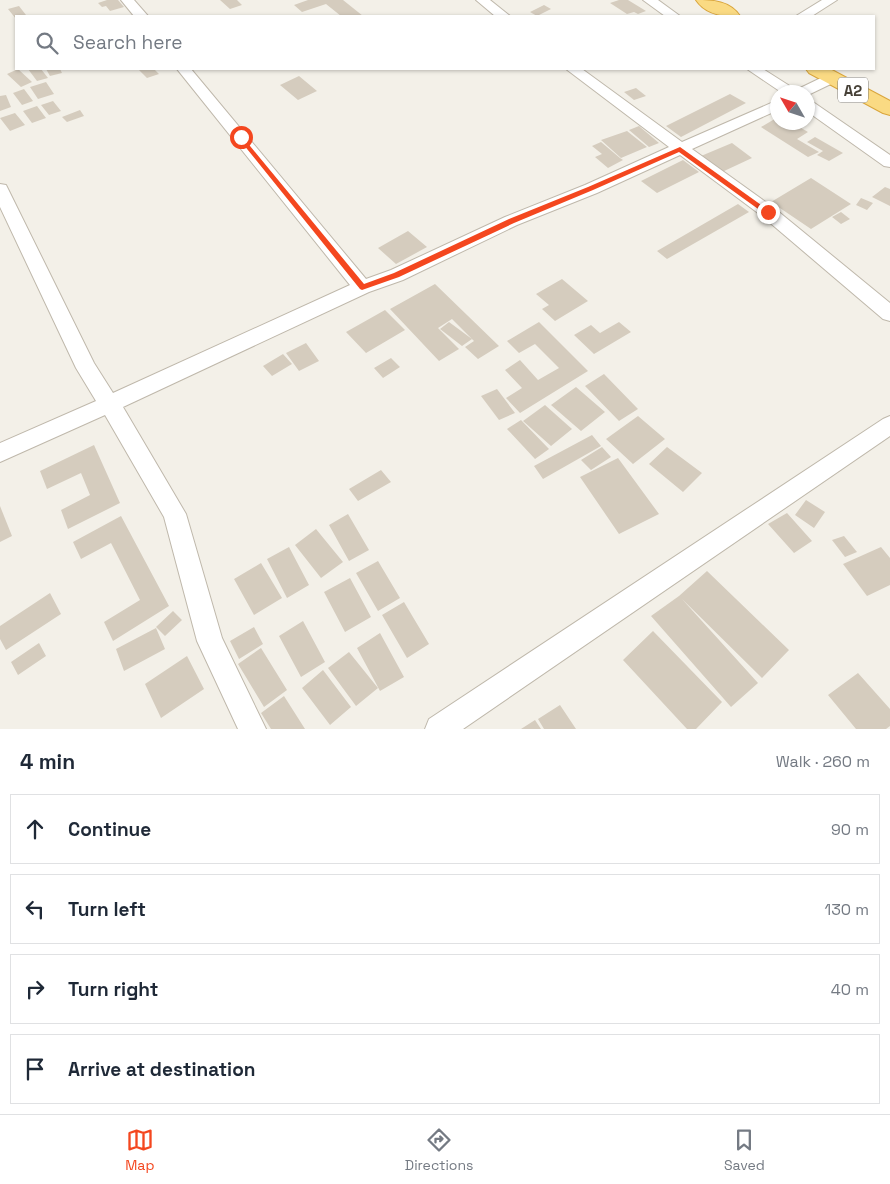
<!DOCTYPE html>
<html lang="en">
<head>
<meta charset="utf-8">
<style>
  :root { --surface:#fff; --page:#f2f2f3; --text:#1f2937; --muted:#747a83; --line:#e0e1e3; --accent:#f4471f }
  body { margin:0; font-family:"Space Grotesk",sans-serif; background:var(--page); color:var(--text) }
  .compass { position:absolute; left:770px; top:85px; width:45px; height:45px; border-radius:50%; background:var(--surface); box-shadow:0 1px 4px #0004; rotate:309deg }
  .stop { position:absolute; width:15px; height:15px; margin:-11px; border:4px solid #f4471f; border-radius:50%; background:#fff }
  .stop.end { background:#f4471f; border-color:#fff; box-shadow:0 1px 5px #0008 }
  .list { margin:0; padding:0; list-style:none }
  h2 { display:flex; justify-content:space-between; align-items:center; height:65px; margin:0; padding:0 20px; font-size:21px }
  h2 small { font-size:16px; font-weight:400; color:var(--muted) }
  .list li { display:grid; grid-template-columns:32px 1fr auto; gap:15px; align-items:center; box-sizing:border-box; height:70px; margin:0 10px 10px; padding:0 10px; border:1px solid var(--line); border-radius:0px }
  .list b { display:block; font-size:19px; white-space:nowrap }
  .list em { font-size:16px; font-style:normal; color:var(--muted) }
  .icon { flex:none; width:28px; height:28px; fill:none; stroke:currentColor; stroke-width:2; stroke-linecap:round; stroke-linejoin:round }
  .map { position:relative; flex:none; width:890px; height:729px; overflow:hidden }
  .search { position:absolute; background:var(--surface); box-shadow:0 1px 4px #0004; left:15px; right:15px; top:15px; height:55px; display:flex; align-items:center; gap:12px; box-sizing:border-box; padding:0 18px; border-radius:0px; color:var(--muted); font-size:19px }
  .sheet { height:385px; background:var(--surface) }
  nav { display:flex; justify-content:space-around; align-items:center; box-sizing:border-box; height:70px; border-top:1px solid var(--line); background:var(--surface); font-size:14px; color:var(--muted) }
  nav a { display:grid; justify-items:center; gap:2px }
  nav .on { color:var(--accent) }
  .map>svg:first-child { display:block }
  .building { fill:#d5ccbe }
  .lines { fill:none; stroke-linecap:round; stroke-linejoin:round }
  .minor-casing { stroke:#bfb8ab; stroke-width:2 }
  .trunk-casing { stroke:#d9a53c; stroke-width:2 }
  .minor { fill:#fff; fill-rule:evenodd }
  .trunk { fill:#fada83; fill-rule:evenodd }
  .route { fill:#f4471f }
  .labels { text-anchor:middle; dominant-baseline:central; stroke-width:4; stroke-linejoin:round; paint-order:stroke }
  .shield { fill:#fff; stroke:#7e7a73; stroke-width:1 }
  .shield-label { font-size:15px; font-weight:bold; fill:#474137 }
</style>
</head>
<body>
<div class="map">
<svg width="890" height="729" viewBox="0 0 890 729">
  <rect width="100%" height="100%" fill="#f3f0e8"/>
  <!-- building -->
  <path class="building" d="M107,0h11l6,7 -14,4 -4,-5 -4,1 -4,-4z
    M220,0h17l5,5 -12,4z
    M308,0h35l20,16h-22l-15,-12 -24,8 -8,-7z
    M619,0h9l18,11 -8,3 -4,-2 -7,2 -17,-11z
    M544,5l7,4 -14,7 -7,-4z
    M19,6l7,9 -10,1v3l-8,-10z
    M18,69l14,13 -11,5 -14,-13z
    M28,69h13l7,9 -11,3z
    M46,69h14l2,4 -12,3z
    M138,69h16l5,5 -12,4z
    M299,76l18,15 -19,9 -18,-15z
    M46,82l8,12 -16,5 -8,-12z
    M636,88l10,8 -12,4 -10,-8z
    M24,89l9,12 -11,4 -9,-12z
    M730,94l16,9 -65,34 -15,-11z
    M6,95l5,12 -11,4v-15z
    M53,101l8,10 -12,4 -8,-10z
    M37,106l9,12 -14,5 -9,-12z
    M80,110l4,6 -17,6 -5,-5z
    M15,113l10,12 -15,6 -10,-13z
    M778,117v5h13l17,10 -11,7 22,13 -11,5 -47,-30z
    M639,126l20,17 -10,4 -20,-17z
    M627,131l20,16 -26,11 -20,-18z
    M815,137l28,16 -14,8 -12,-6 6,-4 -16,-9z
    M601,142l19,16 3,2 -15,8 -13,-11 7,-3 -10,-8z
    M732,143l20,15 -30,14 -21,-16z
    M683,160l16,12 -42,21 -16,-12z
    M811,178l40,26 -40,25 -40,-27z
    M885,187l5,2v17l-18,-9z
    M861,198l12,5 -6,7 -11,-5z
    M738,204l11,8 -82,47 -10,-8z
    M841,212l9,7 -9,5 -9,-7z
    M408,231l19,16 -31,17 -18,-16z
    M562,279l26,22 -33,20 -13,-12 7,-4 -13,-11z
    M435,284l64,62 -21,13 -13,-12 9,-6 -22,-22 -14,9 21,21 -20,12 -49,-52z
    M385,310l20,20 -39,23 -20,-21z
    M449,322l23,17 -10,7 -22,-17z
    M539,322l49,49 -68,42 -14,-15 16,-10 -17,-18 15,-10 18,20 21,-12 -24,-24 -16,9 -12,-12z
    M619,322l12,10 -37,22 -20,-19 17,-10 9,8z
    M306,343l13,18 -20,10 -13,-18z
    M283,354l9,10 -20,12 -9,-10z
    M391,358l9,9 -17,11 -9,-10z
    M604,374l34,35 -19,12 -34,-35z
    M576,387l29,25 -24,19 -30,-26z
    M497,389l18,24 -16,7 -18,-24z
    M545,405l27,24 -21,17 -28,-25z
    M638,416l27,23 -32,25 -27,-25z
    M521,420l28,29 -14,10 -28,-30z
    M592,435l9,11 -58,33 -9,-13z
    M94,445l26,58 -52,26 -7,-19 29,-15 -9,-22 -34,16 -7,-18z
    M602,447l9,10 -20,13 -10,-10z
    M667,447l35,26 -19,19 -34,-28z
    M618,458l41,56 -40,20 -39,-57z
    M381,470l10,12 -33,19 -9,-12z
    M806,500l19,12 -11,16 -19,-13z
    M0,506l12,30 -12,6z
    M787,513l25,28 -18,12 -26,-29z
    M348,514l21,36 -20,11 -20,-36z
    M121,516l48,90 -56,35 -9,-19 36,-22 -29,-57 -30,16 -8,-17z
    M316,529l27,33 -22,16 -26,-33z
    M844,536l13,16 -12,5 -13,-17z
    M289,547l20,38 -22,13 -20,-39z
    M881,547l9,11v27l-23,11 -24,-32z
    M378,561l22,37 -22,13 -22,-38z
    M261,563l21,35 -28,17 -20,-36z
    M707,571l82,79 -27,28 -80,-79 76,84 -27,24 -80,-91 28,-20z
    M350,578l21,39 -26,15 -21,-40z
    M50,593l11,21 -55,36 -6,-11v-13z
    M404,602l25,42 -22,14 -25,-43z
    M173,611l9,9 -17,16 -9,-9z
    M303,621l22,41 -24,15 -22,-41z
    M254,627l9,17 -24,15 -9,-18z
    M156,628l9,21 -41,22 -8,-22z
    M653,631l69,71 -26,27h-9l-64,-69z
    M380,633l24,44 -24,14 -23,-43z
    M39,643l7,13 -28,19 -7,-13z
    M261,648l26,42 -23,17 -26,-43z
    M349,652l29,36 -22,18 -28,-38z
    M187,656l17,33 -43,29 -16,-34z
    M323,670l28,37 -21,18 -28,-37z
    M858,673l32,36v17l-4,3h-30l-28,-34z
    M284,696l21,33h-34l-10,-16z
    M560,705l16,24h-32l-6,-10z
    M535,720l6,9h-20z"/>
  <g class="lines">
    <defs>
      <path id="minor" d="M121,0h13l14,16h-14z
        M476,0h14l20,16h-15z
        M643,0h15l22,16h-15z
        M822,0h15l-25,16h-16z
        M177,69h14l175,210 25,-9 114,-53 80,-32 84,-38 -103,-78h16l100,73 96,-42v10l-86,39 82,59 116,95v18l-7,-2 -121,-103 -82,-61 -83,38 -80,32 -114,55 -34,12 -246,115 63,107 36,124 44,91h-28l-41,-88 -33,-124 -59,-102 -105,47v-19l96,-42 -20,-33 -76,-161v-23l6,1 2,4 86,174 19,30 237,-108z
        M747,69h16l33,21 31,-15h10l2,3 -2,3 -29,14v-3h-27z
        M808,101l5,1 77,53v12l-6,-1 -76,-54z
        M890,416v20l-427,293h-38l4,-10 454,-300z"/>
      <path id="trunk" d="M696,0c17,0 34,1 44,16 -16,1 -34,-1 -44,-16z
        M806,69h24l60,32v14l-7,-2 -74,-40z"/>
    </defs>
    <!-- minor casing -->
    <use href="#minor" class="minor-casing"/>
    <!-- trunk casing -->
    <use href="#trunk" class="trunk-casing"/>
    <!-- minor -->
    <use href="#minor" class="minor"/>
    <!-- trunk -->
    <use href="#trunk" class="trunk"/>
  </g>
  <!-- route -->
  <path class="route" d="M241,135l123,149 30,-11 115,-54 79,-32 92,-40 91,65 -6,2 -86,-62 -86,38 -79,33 -115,54 -37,13 -2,-1 -121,-150v-3z"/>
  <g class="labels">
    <!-- shield labels -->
    <rect class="shield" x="838" y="77.5" width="30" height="25" rx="4"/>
    <g class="shield-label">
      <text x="853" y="90">A2</text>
    </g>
  </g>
</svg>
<svg class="compass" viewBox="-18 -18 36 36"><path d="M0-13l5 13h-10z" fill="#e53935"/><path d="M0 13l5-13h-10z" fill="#747a83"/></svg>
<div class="stop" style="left:241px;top:137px"></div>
<div class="stop end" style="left:768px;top:212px"></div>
<div class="search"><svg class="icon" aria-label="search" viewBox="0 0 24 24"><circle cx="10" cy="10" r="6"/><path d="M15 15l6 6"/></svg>Search here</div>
</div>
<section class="sheet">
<h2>4 min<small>Walk · 260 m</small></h2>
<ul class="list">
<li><svg class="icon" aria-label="ahead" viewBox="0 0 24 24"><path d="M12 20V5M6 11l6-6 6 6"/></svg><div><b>Continue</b></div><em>90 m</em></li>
<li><svg class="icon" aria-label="left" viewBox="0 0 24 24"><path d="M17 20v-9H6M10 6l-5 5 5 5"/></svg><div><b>Turn left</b></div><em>130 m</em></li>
<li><svg class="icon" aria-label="right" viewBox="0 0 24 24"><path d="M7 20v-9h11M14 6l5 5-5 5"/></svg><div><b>Turn right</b></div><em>40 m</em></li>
<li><svg class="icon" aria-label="arrive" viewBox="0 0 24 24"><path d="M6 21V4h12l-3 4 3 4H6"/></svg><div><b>Arrive at destination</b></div></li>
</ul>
</section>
<nav>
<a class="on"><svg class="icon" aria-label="map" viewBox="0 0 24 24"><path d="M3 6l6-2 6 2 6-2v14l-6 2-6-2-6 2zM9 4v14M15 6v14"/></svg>Map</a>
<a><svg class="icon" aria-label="directions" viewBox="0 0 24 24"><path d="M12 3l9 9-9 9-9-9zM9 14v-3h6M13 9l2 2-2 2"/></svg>Directions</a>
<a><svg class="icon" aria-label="saved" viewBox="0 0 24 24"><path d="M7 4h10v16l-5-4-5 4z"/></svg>Saved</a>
</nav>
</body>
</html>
